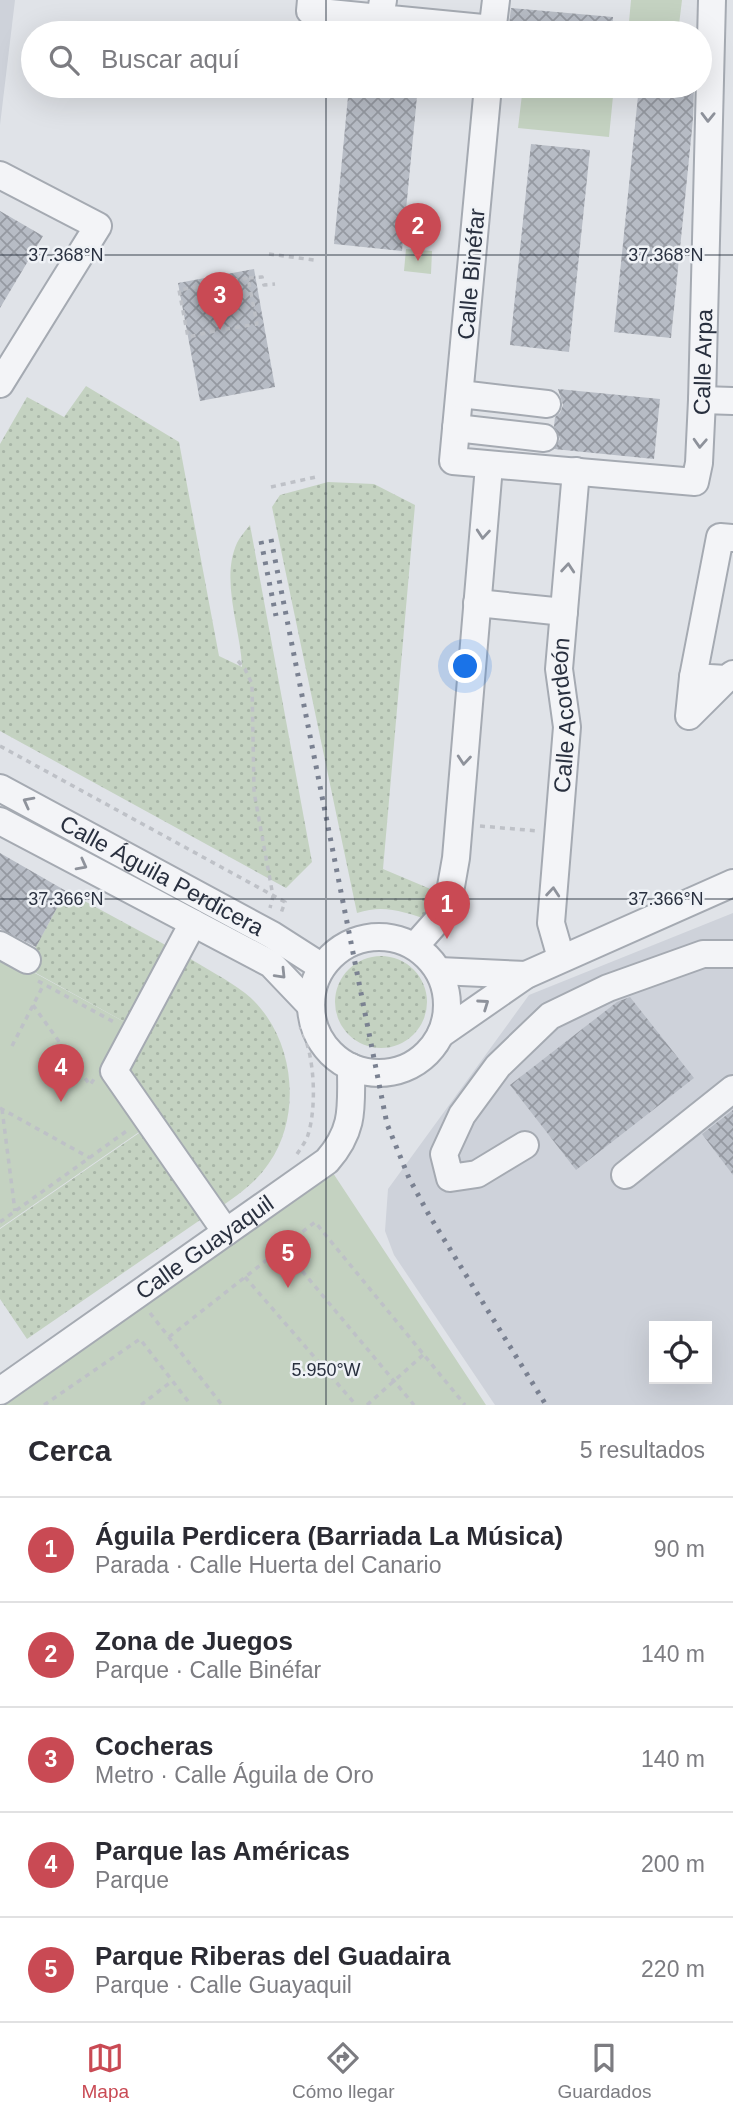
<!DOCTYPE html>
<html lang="es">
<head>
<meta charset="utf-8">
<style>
  :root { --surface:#fff; --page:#f2f2f3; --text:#2b2b33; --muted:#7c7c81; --line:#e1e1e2; --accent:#c94a54 }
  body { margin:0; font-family:Arial,sans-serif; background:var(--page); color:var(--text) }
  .controls { position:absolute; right:21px; bottom:21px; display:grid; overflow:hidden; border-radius:0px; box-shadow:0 7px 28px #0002 }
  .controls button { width:63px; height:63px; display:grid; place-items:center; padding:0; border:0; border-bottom:2px solid var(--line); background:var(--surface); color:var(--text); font:35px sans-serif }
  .you { position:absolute; left:466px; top:667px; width:24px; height:24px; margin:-18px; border:5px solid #fff; border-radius:50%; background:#1a73e8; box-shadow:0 0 0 10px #1a73e833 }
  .badge { display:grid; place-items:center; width:46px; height:46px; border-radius:50%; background:var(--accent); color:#fff; font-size:23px; font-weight:700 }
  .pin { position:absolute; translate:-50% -58px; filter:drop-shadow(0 2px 4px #0008) }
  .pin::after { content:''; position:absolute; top:37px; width:24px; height:21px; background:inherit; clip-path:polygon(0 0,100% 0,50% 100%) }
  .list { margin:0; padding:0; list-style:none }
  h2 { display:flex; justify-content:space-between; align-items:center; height:91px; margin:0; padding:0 28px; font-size:30px }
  h2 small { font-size:23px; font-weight:400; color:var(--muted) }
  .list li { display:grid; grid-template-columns:46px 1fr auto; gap:21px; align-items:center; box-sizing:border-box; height:105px; padding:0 28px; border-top:2px solid var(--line) }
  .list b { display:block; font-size:26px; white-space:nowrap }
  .list p { margin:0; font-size:23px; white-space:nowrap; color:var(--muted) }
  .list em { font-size:23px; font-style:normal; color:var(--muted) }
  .icon { flex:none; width:38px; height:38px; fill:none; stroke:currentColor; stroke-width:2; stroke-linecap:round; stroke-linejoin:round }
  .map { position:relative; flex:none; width:733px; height:1405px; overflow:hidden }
  .search { position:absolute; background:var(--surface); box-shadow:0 7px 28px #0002; left:21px; right:21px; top:21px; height:77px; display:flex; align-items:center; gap:18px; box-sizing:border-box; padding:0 24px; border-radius:38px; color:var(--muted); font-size:26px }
  .sheet { height:616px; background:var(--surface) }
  nav { display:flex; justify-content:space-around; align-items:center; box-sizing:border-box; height:98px; border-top:2px solid var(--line); background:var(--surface); font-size:19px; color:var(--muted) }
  nav a { display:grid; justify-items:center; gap:4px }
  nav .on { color:var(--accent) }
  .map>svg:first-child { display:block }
  .built { fill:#ced2da; fill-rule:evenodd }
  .grass { fill:url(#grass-dots) }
  .park { fill:#c4d2c1 }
  .building { fill:url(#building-cross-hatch) }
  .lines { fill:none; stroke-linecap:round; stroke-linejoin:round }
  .minor-casing { stroke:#a5aab2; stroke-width:30 }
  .path { stroke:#bec1c7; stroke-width:3.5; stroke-dasharray:5 5; stroke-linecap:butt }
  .minor { stroke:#f3f4f7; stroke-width:26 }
  .rail { stroke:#7a8191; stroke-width:5; stroke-dasharray:3.5 7; stroke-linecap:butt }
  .oneway { stroke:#8e929b }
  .ticks { fill:none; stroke:#29303f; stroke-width:2; stroke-opacity:0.45 }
  .labels { text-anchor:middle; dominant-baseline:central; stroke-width:5; stroke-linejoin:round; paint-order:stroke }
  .street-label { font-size:23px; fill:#29303f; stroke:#eff2f6 }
  .ticks-label { font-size:18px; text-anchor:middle; fill:#29303f; stroke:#eff2f6; stroke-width:5; stroke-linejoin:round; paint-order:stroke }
</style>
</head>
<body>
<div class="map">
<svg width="733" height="1405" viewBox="0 0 733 1405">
  <defs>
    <pattern id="grass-dots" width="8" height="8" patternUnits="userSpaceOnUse" patternTransform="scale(1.75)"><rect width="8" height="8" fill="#c4d2c1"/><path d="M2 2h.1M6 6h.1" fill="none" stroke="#a8b5a7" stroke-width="1.8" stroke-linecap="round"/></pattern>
    <pattern id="building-cross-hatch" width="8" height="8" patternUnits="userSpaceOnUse" patternTransform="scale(1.75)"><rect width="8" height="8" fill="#b7bcc5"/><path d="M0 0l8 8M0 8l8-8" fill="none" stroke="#9599a1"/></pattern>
  </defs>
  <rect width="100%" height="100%" fill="#e0e3e8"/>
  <!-- built -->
  <path class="built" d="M0,0h15l-15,125z
    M733,913v492h-238l-101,-150 -9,-24 3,-42 141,-194zM654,1326h53v53h-53z"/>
  <!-- grass -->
  <path class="grass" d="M86,386l93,56 40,214 23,11c-1,-37 -22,-87 -5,-124 3,-6 9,-13 13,-18l62,337 -26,26 -286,-157v-287l27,-47 37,20z
    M328,482l46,2 41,21 -32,364 57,24 -10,27c-28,-8 -45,-16 -73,-7l-85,-406 8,-12z
    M66,891l105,57 -41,77 -105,-58z
    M186,956c20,13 41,23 59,37 49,39 59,120 24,170 -13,20 -33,33 -51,46l-92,-137z
    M335 1002a46 46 0 1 1 92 0a46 46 0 1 1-92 0Z
    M142,1131l61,87 -176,121 -27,-40v-70z"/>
  <!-- park -->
  <path class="park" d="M631,0h51l-4,33h-50z
    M523,86h91l-5,51 -91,-9z
    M406,249l26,2 -1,23 -27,-3z
    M0,954l130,71 -28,48 40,57 -142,98z
    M333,1173l153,232h-486v-2z"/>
  <!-- building -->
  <path class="building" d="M511,8l102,9 -1,16h-104z
    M349,86h69l-16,165 -68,-7z
    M639,86h55l-1,33 -22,219 -57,-6z
    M531,144l59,6 -21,202 -59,-7z
    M0,211l43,25 -43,72z
    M254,269l21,118 -75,14 -22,-118z
    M558,389l102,10 -6,60 -100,-10 6,-10 -6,-13 1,-9 5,-4 3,-8z
    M0,853l66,38 -30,56 -36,-18z
    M630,997l64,81 -118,92 -66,-85 107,-83z
    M733,1110v65l-31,-41z"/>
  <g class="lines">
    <defs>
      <g id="minor">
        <path d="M311,0l-1,11 70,7"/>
        <path d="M383,0l-3,18 113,11"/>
        <path d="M492,33l4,-33"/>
        <path id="s1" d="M488,86l-35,375 242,21 4,-19 3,-63 10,-400"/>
        <path d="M0,175l98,51 -98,158"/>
        <path d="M460,394l87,10"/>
        <path d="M702,400l31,1"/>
        <path d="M456,428l88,10"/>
        <path d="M733,538l-13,-1 -27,140 33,2 7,-5"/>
        <path d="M477,603l87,9"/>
        <path d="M693,677l-4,39 37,-37"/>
        <path id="s2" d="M0,788l272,147 50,32"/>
        <path d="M0,821l271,143 40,42"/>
        <path d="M193,923l-79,148 112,161"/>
        <circle cx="379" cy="1005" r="68"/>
        <path d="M0,945l27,15"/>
        <path d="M415,946l23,-26 12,-28 6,-34 33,-392"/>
        <path id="s3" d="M561,958l-10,-35 16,-196 -8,-58 17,-198"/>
        <path d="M439,971l87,4"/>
        <path d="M441,1034l85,-59 207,-92"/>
        <path d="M525,1145l-48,29 -27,4 -6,-24 18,-39 36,-49 52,-50 58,-28 95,-34h30"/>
        <path d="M625,1175l108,-86"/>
        <path id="s4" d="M0,1391l327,-230c28,-32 24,-54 24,-94"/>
      </g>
    </defs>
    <!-- minor casing -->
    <use href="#minor" class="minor-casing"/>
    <!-- path -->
    <path class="path" d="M269,254l45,6
      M225,329l32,-5 -9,-46 14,-1 2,8 11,-1
      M215,331l-27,6 -9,-47 69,-12
      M271,487l45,-10
      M238,661l7,8 7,15 2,108 19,104 -3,12
      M0,746l285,156 -5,14
      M480,826l58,5
      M38,981l76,41
      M33,1005l57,80 4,-6
      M12,1046l32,-62
      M0,1108l90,50
      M2,1109l13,102
      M297,1154c4,-6 9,-13 11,-19 9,-29 7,-82 -8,-108
      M0,1222l128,-92
      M283,1248l131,157
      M245,1277l111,128
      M150,1313l72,92
      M169,1337l146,-115 150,183
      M44,1405l96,-66 51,66
      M141,1405l31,-24
      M367,1405l56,-50"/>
    <!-- minor -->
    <use href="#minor" class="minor"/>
    <!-- rail -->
    <path class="rail" d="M271,539l116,585 22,54 20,37 117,190
      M261,541l15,75"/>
  </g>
  <!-- one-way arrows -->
  <defs><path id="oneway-chevron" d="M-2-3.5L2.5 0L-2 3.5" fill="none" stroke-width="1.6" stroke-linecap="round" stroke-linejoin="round" transform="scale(1.75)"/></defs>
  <g class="oneway">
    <use href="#oneway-chevron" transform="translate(708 117) rotate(91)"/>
    <use href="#oneway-chevron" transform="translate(700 443) rotate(93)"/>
    <use href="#oneway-chevron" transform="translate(483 534) rotate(95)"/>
    <use href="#oneway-chevron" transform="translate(568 568) rotate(-85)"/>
    <use href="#oneway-chevron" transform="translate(464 760) rotate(95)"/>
    <use href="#oneway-chevron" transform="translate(28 802) rotate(-152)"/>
    <use href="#oneway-chevron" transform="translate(82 865) rotate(28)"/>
    <use href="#oneway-chevron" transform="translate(553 892) rotate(-85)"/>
    <use href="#oneway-chevron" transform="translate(281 974) rotate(46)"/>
    <use href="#oneway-chevron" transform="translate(484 1004) rotate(-35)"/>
  </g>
  <!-- ticks -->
  <path class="ticks" d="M326,0v33M326,86v1319M0,255h733M0,899h733"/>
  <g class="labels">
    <!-- street labels -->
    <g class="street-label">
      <text transform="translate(471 274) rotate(-85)">Calle Binéfar</text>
      <text stroke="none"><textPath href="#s1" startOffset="740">Calle Arpa</textPath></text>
      <text stroke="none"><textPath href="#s3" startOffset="245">Calle Acordeón</textPath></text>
      <text stroke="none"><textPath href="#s2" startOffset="184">Calle Águila Perdicera</textPath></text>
      <text stroke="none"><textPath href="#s4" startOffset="250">Calle Guayaquil</textPath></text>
    </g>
  </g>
  <g class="ticks-label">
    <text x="66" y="261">37.368°N</text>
    <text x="666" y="261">37.368°N</text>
    <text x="66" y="905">37.366°N</text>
    <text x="666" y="905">37.366°N</text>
    <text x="326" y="1376">5.950°W</text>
  </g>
</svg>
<div class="controls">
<button><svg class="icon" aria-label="locate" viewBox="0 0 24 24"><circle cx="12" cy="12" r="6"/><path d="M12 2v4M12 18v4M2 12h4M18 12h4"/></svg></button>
</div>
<div class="you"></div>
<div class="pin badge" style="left:447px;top:939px">1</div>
<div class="pin badge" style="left:418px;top:261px">2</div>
<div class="pin badge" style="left:220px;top:330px">3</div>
<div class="pin badge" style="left:61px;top:1102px">4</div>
<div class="pin badge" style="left:288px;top:1288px">5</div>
<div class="search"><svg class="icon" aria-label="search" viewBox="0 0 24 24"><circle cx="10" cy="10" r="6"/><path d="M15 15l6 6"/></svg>Buscar aquí</div>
</div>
<section class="sheet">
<h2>Cerca<small>5 resultados</small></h2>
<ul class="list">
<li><span class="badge">1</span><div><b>Águila Perdicera (Barriada La Música)</b><p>Parada · Calle Huerta del Canario</p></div><em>90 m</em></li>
<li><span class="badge">2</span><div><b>Zona de Juegos</b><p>Parque · Calle Binéfar</p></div><em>140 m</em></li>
<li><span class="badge">3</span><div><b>Cocheras</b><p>Metro · Calle Águila de Oro</p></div><em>140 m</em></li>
<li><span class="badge">4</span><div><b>Parque las Américas</b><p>Parque</p></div><em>200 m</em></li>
<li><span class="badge">5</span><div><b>Parque Riberas del Guadaira</b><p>Parque · Calle Guayaquil</p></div><em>220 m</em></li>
</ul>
</section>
<nav>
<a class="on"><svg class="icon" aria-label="map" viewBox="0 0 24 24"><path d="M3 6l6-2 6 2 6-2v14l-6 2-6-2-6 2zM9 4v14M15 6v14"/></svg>Mapa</a>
<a><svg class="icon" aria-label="directions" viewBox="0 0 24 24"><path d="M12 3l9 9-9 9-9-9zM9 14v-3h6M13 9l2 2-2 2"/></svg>Cómo llegar</a>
<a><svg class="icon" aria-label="saved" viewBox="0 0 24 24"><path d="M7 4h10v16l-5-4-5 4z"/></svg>Guardados</a>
</nav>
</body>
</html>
